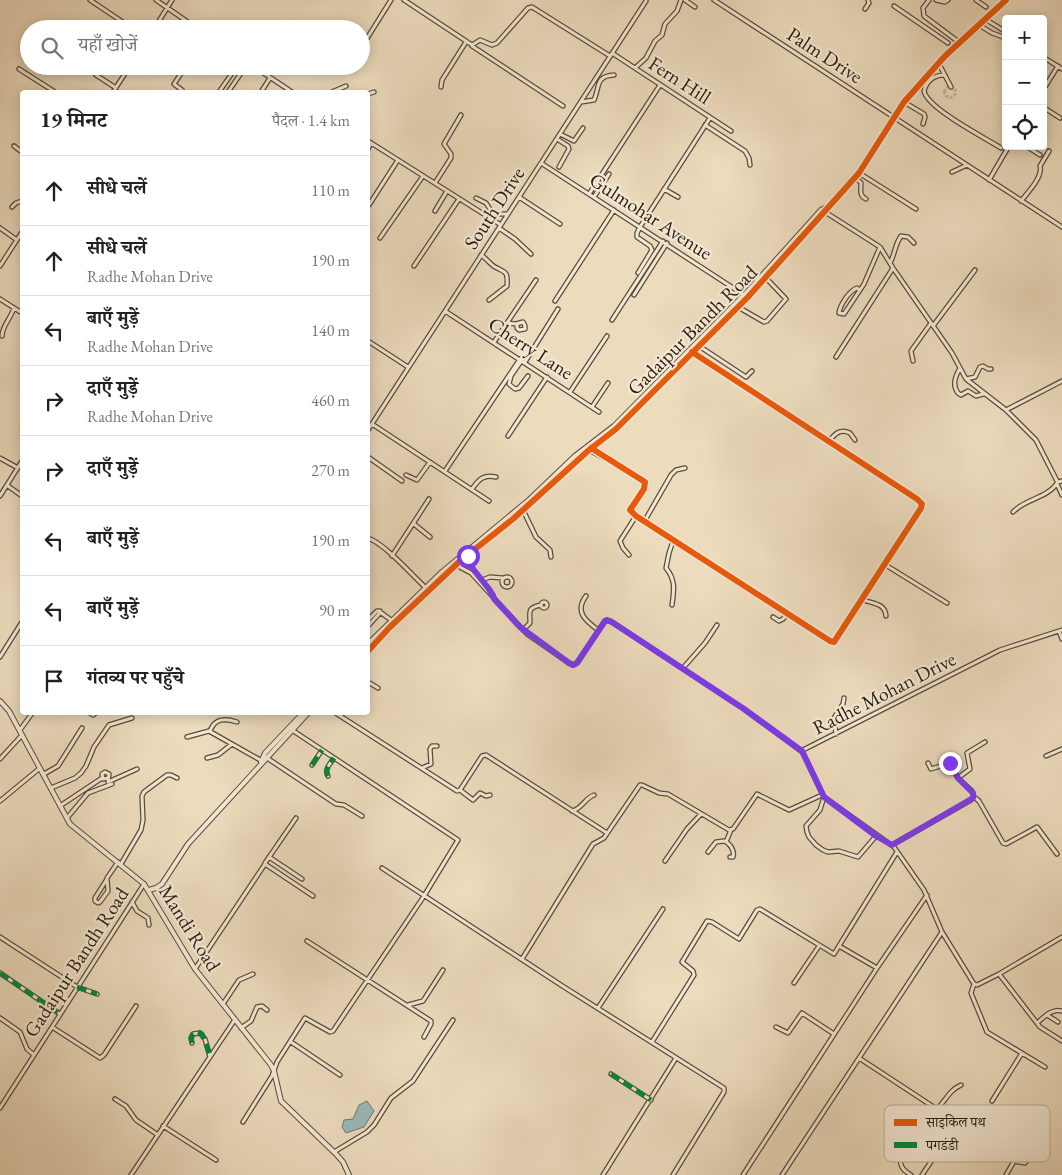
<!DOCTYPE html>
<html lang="hi">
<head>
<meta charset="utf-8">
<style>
  :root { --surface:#fff; --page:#f2f2f2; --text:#202124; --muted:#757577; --line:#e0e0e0 }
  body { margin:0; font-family:"EB Garamond","Noto Serif Devanagari",serif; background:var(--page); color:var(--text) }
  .controls { position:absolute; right:15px; top:15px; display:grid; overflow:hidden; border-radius:5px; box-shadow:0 2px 12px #0003 }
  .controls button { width:45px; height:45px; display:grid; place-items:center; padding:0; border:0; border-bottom:1px solid var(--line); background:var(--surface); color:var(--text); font:25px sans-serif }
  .stop { position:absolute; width:15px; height:15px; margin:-11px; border:4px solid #7c3aed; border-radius:50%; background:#fff }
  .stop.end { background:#7c3aed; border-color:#fff; box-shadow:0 1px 5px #0008 }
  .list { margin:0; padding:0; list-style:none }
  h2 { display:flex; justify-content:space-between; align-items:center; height:65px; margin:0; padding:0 20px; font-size:21px }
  h2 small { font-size:16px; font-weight:400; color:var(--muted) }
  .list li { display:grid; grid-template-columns:32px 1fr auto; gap:15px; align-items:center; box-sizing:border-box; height:70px; padding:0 20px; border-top:1px solid var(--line) }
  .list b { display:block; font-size:19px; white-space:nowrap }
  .list p { margin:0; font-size:16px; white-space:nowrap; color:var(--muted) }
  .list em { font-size:16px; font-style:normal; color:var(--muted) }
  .icon { flex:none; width:28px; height:28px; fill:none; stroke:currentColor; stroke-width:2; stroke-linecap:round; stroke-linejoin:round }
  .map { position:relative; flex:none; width:1062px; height:1175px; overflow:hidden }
  .search { position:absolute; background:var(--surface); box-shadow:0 2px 12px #0003; left:20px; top:20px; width:350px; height:55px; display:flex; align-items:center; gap:12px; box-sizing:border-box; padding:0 18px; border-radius:28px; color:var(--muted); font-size:19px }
  .panel { position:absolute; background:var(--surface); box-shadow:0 2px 12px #0003; left:20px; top:90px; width:350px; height:625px; border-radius:5px }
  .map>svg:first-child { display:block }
  .water { fill:#9ab9b8; stroke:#6d7a74 }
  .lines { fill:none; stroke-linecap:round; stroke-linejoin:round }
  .minor-tunnel { stroke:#c5b59a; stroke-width:3; stroke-dasharray:3 1.5; stroke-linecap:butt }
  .minor-casing { stroke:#5a4c3a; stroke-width:5.5 }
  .tertiary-casing { stroke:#5a4c3a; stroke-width:6 }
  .minor { stroke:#f3e8d4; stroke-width:3 }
  .tertiary { stroke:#f3e8d4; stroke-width:4 }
  .quiet { stroke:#00873e; stroke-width:5; stroke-dasharray:10 5; stroke-linecap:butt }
  .cycleway-casing { stroke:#f3e8d4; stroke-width:9 }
  .cycleway { stroke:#e8590c; stroke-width:6 }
  .route { stroke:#7c3aed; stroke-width:6 }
  .labels { text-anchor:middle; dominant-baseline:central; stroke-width:4.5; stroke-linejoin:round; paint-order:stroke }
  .street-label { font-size:20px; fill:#2a1c0f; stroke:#f3e8d4 }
  .key { fill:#f3e8d4; stroke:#b7ab99; stroke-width:1 }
  .key-label { font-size:14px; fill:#2a1c0f }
</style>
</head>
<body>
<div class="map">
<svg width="1062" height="1175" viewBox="0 0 1062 1175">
  <rect width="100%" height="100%" fill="#ecdbbd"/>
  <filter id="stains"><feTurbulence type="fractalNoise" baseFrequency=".004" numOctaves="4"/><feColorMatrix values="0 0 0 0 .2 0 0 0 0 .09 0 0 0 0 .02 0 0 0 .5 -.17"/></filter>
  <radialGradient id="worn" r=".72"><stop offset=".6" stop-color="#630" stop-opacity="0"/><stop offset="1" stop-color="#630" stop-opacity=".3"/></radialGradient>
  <!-- water -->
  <path class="water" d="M367,1101l7,10 -10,16 -18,6 -4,-6 2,-7 9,-1 6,-14z"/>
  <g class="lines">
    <!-- minor-tunnel -->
    <path class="minor-tunnel" d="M944.5 92a5.5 5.5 0 1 1 11 0a5.5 5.5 0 1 1-11 0Z"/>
    <defs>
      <path id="minor" d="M90,0l43,29
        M156,0l42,29
        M404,0l68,45 8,-5 12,5 5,-2 31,-35 4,-1 78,49
        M685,0l10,7
        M714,0l348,227
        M929,0l-6,8 1,8 36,27
        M936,0l9,2 3,-2
        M976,0l10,7
        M894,6l54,37
        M865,9l4,-6 -1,-3
        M985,19l21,13
        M979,25l13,8 14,5
        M154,29l18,-29
        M472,46l91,60
        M361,48l30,-48
        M612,53l119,78
        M1043,57l19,12
        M939,64l12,23
        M253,66l39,26
        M635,68l11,-10 9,-17 7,-6 3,-11 12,-13 4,-11
        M19,69l36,23
        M265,74l5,-8
        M96,75l20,13
        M945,75c-11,0 -18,5 -21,16 3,17 61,47 77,57
        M441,87l1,-7 24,-38
        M182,90l-8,-6 12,-18
        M1043,90l15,-24
        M113,92l17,-26
        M219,92l18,-26
        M228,92l18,-26
        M261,92l9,-14
        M332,92l14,-6
        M368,94l6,-2
        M581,102l13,-2c6,-13 1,-24 20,-25
        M904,102l20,12 1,3 -2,7
        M1043,107l17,11
        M705,125l40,26 4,7 1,7
        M560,134l14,7 9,-13
        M557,139l11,7 1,3 -10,18
        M368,141l133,84
        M14,146l8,6
        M1026,146l14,9
        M368,149l3,-6
        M541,163l203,132
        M952,172l15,-7
        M859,173l57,36
        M855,177l6,6c0,7 -2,13 5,16
        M989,180l20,-34
        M435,183l16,-25v-4l-7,-10 17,-29
        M664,189l14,8
        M589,194l71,-109
        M519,197l41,27
        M594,197l15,-23
        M476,198l10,5 7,11h14
        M1021,201c7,-9 22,-24 19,-35l9,-15
        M369,205l29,-45
        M12,207l4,-4 6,-2
        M435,211l12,-20
        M825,212l55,35 13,21 59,85 14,26 40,31 30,30 21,41 1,1 4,-1
        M0,228l17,12
        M499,228l16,11 16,15
        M380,238l43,-62
        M481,255c5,3 9,9 14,12 11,6 13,4 12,19l-18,14
        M890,263c5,-9 5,-19 11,-27l7,1 6,6
        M0,266l22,-34
        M414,266l45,-67
        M638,273l14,-23 -2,-4 -13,-9v-4l3,-6 70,-109
        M860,290l-3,-2c-8,3 -17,17 -18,25l5,1 20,-30 16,-37
        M634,295l33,-52
        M0,299l22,14
        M555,301l59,-91
        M738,307l26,15 3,-1 19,-22 -20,-21
        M445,311l154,101
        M612,320l51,-79
        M507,323l9,1 7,-2 2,4v3l-6,1 -2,-2v-4
        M933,326l42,-56
        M2,336c0,-10 9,-18 12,-28
        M368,341l40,26
        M494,342l42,-62
        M699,346l47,31 6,-6
        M836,357l57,-89
        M522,360l-11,16 -2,8 6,5 4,-1 9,-12
        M913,361l-2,-10 20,-28
        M525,362l33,-53
        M960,368c-5,9 -8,17 -2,25l3,2 7,-4 8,5 7,-2
        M966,379l9,-2 5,-10 3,-1 5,3h3
        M570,392l37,-56
        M592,407l16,-24
        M1006,410l56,-29
        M372,424l117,77
        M368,430l278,-429
        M508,436l39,-59
        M828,442c7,-8 12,-14 22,-9l5,7
        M591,448l54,34 -1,7 -14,21 6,6 194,125 4,1 87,-134 1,-4 -5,-5 -225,-147
        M589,450l17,9
        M368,457l34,24
        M0,458l18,10
        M445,471l75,-112
        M406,475l11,5 13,-18
        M1057,484l5,11
        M8,486l14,10
        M472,489c7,-10 12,-15 24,-12
        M0,496l22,-35
        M523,510l13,27 14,13 1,7
        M1013,512c13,-14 34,-13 45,-30
        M644,522l27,-47 5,-5 9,-2
        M414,524l16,13
        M368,538c17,6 43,36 57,49
        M629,555l-6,-7 -3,-7 16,-25
        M392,556l37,-57
        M468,556l1,8 24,31
        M884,564l63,39
        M456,565l15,8 56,61 42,29 4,2 4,-2 28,-42h5l134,88 57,42 199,-101 62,-20
        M502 582a5 5 0 1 1 10 0a5 5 0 1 1-10 0Z
        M482,580l8,-3 13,1
        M586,596c-12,16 0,25 12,34
        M861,599c10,5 24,3 25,17
        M541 605a3 3 0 1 1 6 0a3 3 0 1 1-6 0Z
        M672,605c2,-14 4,-25 -6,-37l3,-15 4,-12
        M380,612l11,8
        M773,617l6,4 4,-2 4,-5
        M368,620l9,-9h3l-1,3 -11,12
        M523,630l7,-7c0,-12 -3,-15 11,-18
        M1059,631l3,8
        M0,657l22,-35
        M683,668l22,-25 12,-18
        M368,682l10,6
        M88,712l5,3 4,-3
        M334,712l123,79 3,-1 22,-34 4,-1 121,78
        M20,730l13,-18
        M210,731c5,-13 15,-13 27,-9
        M836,734l-2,-16 9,-14 1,-6
        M187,737l22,-6 53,30
        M802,751l22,46 70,50 30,43 18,42 32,52 3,1 22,-11 63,-37
        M1046,756l16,-7
        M207,758l11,-3 14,-11
        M267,758l69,46 8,1 18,11
        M0,759l22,-24
        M312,765l10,-15
        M422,768l9,-4 -1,-15 2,-3h5
        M44,774l14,-8 24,-38
        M328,776c-4,-7 2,-12 6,-18
        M108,778l-5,1 -1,-5 3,-2 4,2 -1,8 29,-13
        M958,778l12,-9 -3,-16 18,-11
        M51,788l24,-10 6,-5 5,-7 8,-19 15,-22 23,-7
        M460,790l13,10 7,-7 6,3 4,-1
        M824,797l-4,13 -14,16 1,6 2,5 7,8 7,5 5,2 11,-1 19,6 18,-21
        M974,797l5,4 24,42 3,1 31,-17 20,27
        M0,801l40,-33
        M60,806l42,-28
        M572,811c10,-2 13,-13 22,-16
        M67,818l21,-25 24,-9
        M726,842l5,-12
        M892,845l79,-45 3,-3 -2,-6 -14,-13 -8,-15 -19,6 -3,-6
        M708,852l8,-10 8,-1c6,2 11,10 9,16h-3
        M269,857l33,22
        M665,861l22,-32 14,-15
        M265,863l31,-45
        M121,864l20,-34 2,-10 -1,-24 2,-4 23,-17h4l6,3
        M382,868l182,119 160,101v4l-51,83
        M107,879l1,12 -8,11 -2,1 -3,-2v-3l12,-19v-1l11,-16
        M132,902l5,9 11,7 1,7
        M0,937l77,50 20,7
        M307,941l124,80v3l-7,13
        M839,946l38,22
        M522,959l71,-115 11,-6 36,-53h2l17,8 9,1 61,36 4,-1 24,-35 32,16 33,-15
        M195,969l70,-105 48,32
        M0,973l60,41
        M999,974l41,53 22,14
        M794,983l25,-37
        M974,984l-3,9 16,39 58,35
        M223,1004l16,-24 14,-6
        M408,1005l15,-4 20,-31
        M598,1008l65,-99
        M1047,1015l11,7
        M0,1018l20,14 7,17 7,6
        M1037,1023c7,-6 15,-15 25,-12
        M52,1027l48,31 4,-3 32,-49
        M776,1027l12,6 14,-20 32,21
        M241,1028l10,-7 6,-14 5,-1 5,4
        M291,1042l49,33
        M652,1042l42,-67 -1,-4 -11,-9 25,-41 5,1 27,17 18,-29 3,-1 74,45 63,-102
        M192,1043l-1,-5 2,-4 7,-1 5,6 5,18
        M859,1058l154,101v4l-7,12
        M611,1074l40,26
        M115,1099l11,7 10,14 22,15
        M992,1101l30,-48
        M0,1108l144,-224
        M243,1122l29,-46 5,-14 28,-44 25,14 3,-1 91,-135 34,-56 -166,-110
        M163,1126l53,34
        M334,1152l33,-20 7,-7 17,-27 22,-17 40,-61
        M1014,1161l11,2 16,-23
        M131,1175l103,-154
        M603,1175l73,-117
        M743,1175l134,-207 50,-73
        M782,1175l160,-243
        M911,1175c-3,-2 -7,-4 -9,-8 -10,-19 26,-49 37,-60 8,-9 11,-17 22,-22
        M922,1175l35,-52"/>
      <path id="tertiary" d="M368,644l74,-72 88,-73 45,-43 39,-30 135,-136 72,-80 8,-4
        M368,651l21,-23 71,-67 53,-42 76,-69 27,-21 132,-132 111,-124 45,-71 41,-46 61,-56
        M0,701l9,10 61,113 74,60 51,85 76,96 3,6 7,30 55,53 7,8 6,13
        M261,762l4,-9 39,-41
        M149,890l7,-2 6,-4 26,-40 121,-132"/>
    </defs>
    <!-- minor casing -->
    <use href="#minor" class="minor-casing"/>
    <!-- tertiary casing -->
    <use href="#tertiary" class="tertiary-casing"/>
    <!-- minor -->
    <use href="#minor" class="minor"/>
    <!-- tertiary -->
    <use href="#tertiary" class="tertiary"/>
    <!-- quiet -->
    <path class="quiet" d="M312,765l10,-15
      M328,776c-4,-7 2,-12 6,-18
      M0,973l60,41
      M77,987l20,7
      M192,1043l-1,-5 2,-4 5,-2 4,2 9,23
      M611,1074l40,26"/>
    <defs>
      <path id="cycleway" d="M591,448l54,34 -1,7 -14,21 6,6 194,125 4,1 87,-134 1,-4 -5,-5 -225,-147
        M368,651l21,-23 71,-67 53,-42 76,-69 27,-21 132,-132 111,-124 45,-71 41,-46 61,-56"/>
    </defs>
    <!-- cycleway casing -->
    <use href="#cycleway" class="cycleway-casing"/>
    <!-- cycleway -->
    <use href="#cycleway" class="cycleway"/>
  </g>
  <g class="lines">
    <!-- route -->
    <path class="route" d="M468,556l1,8 20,25 6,11 25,27 49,36 4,2 4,-2 28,-42 2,-1 5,2 132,87 58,42 22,46 52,39 16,9 81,-47v-5l-15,-15 -8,-15"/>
  </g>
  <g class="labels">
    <!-- street labels -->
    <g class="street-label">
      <text transform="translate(825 55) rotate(33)">Palm Drive</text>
      <text transform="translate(680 80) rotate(33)">Fern Hill</text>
      <text transform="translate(494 208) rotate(-57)">South Drive</text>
      <text transform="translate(651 216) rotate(33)">Gulmohar Avenue</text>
      <text transform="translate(692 330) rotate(-45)">Gadaipur Bandh Road</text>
      <text transform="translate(531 348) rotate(33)">Cherry Lane</text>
      <text transform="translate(884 693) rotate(-27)">Radhe Mohan Drive</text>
      <text transform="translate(190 928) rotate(58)">Mandi Road</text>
      <text transform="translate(76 962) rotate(-57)">Gadaipur Bandh Road</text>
    </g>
  </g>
  <!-- legend -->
  <rect x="884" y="1105" width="166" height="57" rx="8" class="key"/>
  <rect x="894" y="1119" width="23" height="7" fill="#e8590c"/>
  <rect x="894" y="1142" width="23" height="6" fill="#00873e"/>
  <g class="key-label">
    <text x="926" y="1127">साइकिल पथ</text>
    <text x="926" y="1150">पगडंडी</text>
  </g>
  <rect width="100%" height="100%" filter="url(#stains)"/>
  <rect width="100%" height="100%" fill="url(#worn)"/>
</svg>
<div class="controls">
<button>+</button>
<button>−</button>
<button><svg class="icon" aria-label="locate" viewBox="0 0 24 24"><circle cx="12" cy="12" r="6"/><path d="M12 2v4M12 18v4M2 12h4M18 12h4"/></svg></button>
</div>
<div class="stop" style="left:468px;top:556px"></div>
<div class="stop end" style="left:950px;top:763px"></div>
<div class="search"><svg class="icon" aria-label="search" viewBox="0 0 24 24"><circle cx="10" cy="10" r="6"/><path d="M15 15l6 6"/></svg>यहाँ खोजें</div>
<section class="panel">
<h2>19 मिनट<small>पैदल · 1.4 km</small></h2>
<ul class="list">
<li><svg class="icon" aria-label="ahead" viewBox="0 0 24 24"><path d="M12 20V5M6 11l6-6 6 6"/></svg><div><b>सीधे चलें</b></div><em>110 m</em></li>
<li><svg class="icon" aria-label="ahead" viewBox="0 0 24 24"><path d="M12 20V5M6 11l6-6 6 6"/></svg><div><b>सीधे चलें</b><p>Radhe Mohan Drive</p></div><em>190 m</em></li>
<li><svg class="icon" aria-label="left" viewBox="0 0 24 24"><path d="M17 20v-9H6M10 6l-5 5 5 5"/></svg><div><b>बाएँ मुड़ें</b><p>Radhe Mohan Drive</p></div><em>140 m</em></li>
<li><svg class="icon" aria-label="right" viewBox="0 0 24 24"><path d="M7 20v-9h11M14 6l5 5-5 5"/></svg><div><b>दाएँ मुड़ें</b><p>Radhe Mohan Drive</p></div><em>460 m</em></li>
<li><svg class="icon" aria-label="right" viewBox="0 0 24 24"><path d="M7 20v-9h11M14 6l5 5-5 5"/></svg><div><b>दाएँ मुड़ें</b></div><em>270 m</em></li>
<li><svg class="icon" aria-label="left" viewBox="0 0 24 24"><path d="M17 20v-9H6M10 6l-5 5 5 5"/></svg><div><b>बाएँ मुड़ें</b></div><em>190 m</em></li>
<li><svg class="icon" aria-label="left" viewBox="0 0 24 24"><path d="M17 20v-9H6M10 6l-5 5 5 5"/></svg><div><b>बाएँ मुड़ें</b></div><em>90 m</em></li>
<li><svg class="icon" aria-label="arrive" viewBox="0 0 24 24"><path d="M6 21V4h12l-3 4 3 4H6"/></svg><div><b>गंतव्य पर पहुँचे</b></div></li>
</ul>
</section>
</div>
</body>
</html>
